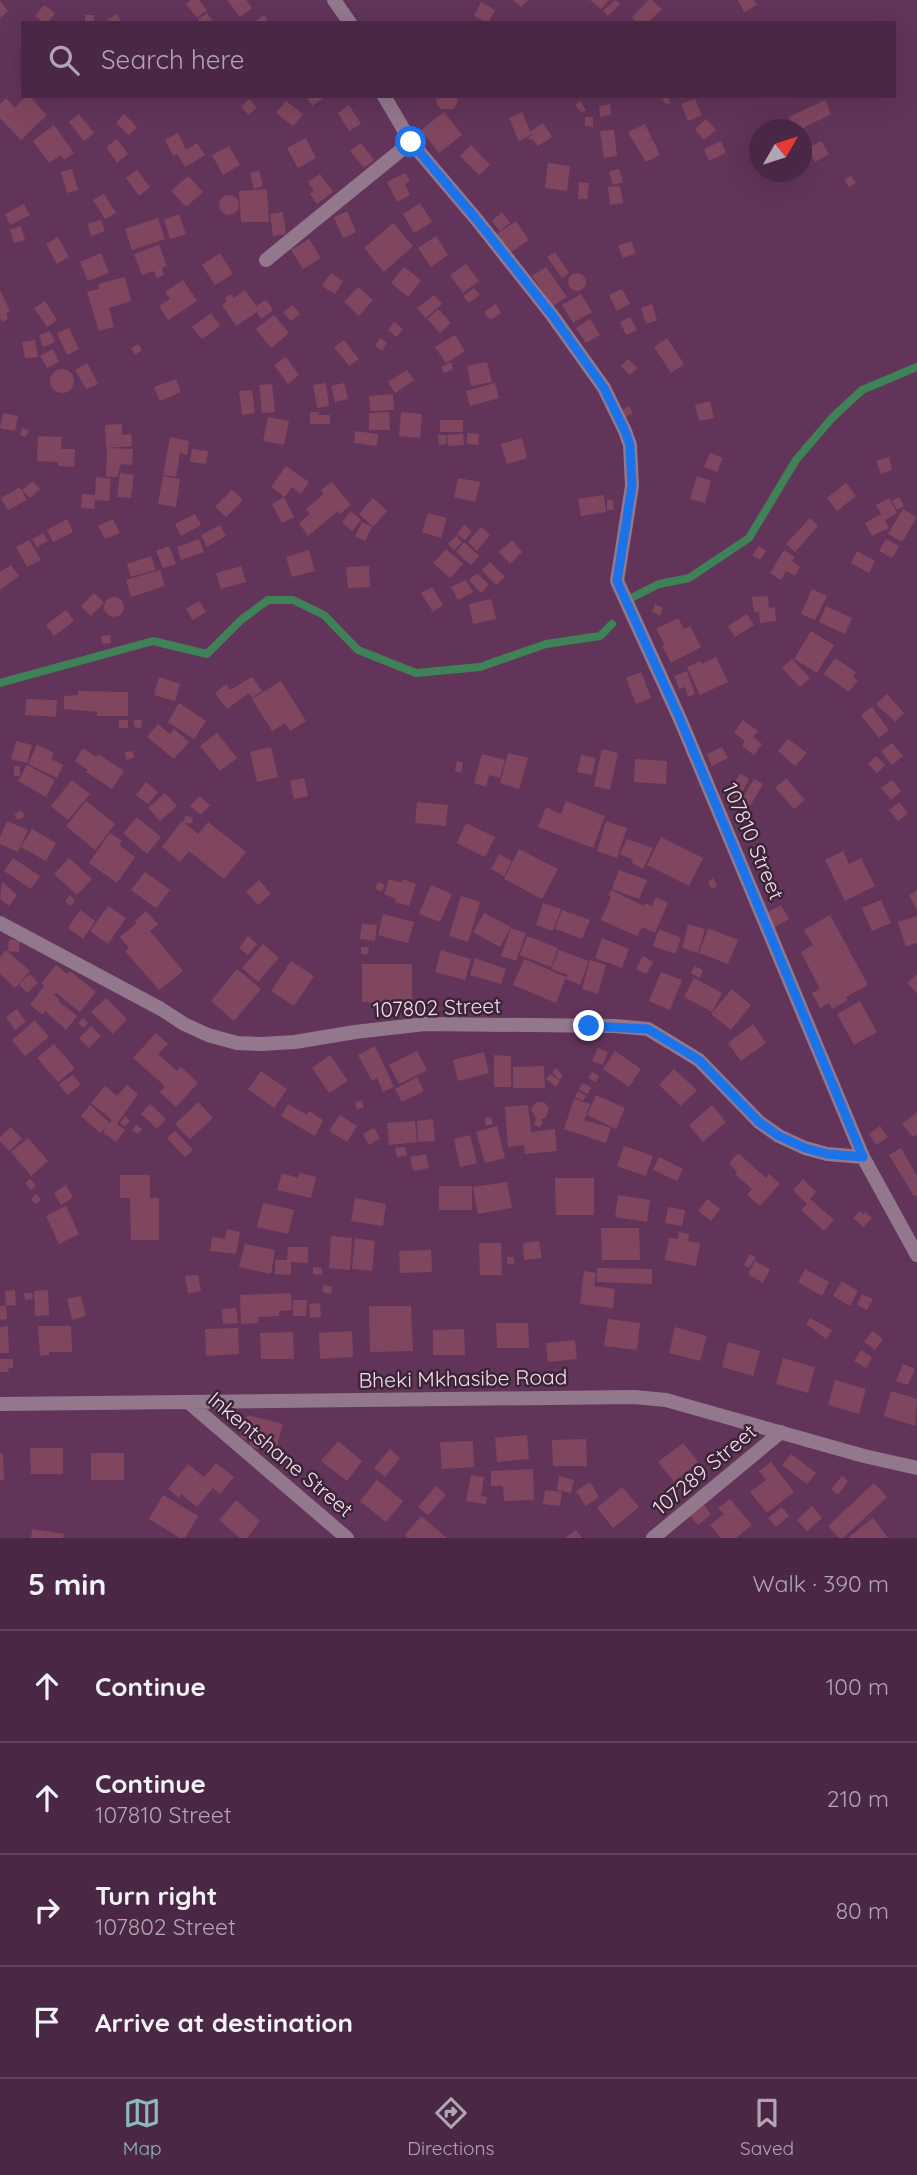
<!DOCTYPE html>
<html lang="en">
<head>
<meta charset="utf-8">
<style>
  :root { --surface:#4a2744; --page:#512f4b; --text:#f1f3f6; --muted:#b2a5b2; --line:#61445d; --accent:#8bbbb9 }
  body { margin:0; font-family:Quicksand,sans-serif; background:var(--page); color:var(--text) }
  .compass { position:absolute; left:749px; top:119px; width:63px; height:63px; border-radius:50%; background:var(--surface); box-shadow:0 7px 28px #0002; rotate:51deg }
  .stop { position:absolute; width:21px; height:21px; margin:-16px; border:5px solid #1a73e8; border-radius:50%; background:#fff }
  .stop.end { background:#1a73e8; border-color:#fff; box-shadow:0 2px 7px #0008 }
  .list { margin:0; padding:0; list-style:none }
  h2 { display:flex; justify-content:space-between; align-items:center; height:91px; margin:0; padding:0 28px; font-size:30px }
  h2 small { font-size:23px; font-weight:400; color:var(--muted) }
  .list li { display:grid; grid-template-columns:46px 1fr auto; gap:21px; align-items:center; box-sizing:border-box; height:112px; padding:0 28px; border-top:2px solid var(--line) }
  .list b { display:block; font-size:26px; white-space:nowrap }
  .list p { margin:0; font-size:23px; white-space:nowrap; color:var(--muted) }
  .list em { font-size:23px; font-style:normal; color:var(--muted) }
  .icon { flex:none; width:38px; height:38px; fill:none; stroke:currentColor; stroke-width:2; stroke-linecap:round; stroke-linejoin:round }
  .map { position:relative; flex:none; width:917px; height:1538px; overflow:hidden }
  .search { position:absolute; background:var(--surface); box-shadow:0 7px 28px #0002; left:21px; right:21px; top:21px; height:77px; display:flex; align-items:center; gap:18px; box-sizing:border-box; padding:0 24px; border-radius:0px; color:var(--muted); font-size:26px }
  .sheet { height:539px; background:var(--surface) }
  nav { display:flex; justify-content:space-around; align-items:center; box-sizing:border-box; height:98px; border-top:2px solid var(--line); background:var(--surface); font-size:19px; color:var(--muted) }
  nav a { display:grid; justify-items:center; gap:4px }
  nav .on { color:var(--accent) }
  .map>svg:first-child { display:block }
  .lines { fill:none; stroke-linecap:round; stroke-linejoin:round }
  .stream { stroke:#3f8257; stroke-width:8 }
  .building { fill:#80465f }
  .minor { stroke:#93788d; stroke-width:14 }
  .route { stroke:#1a73e8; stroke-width:9 }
  .labels { text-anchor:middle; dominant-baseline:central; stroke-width:5; stroke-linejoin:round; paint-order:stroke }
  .street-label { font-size:21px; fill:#f7daf0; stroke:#3a2536 }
</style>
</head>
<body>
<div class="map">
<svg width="917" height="1538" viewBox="0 0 917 1538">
  <rect width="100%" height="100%" fill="#62345a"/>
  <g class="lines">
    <!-- stream -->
    <path class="stream" d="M633,597l26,-13 30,-6 60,-40 47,-78 36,-42 30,-28 55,-23
      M0,683l153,-42 54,13 34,-34 27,-20h25l31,15 34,35 58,23 64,-6 66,-23 54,-8 12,-12"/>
  </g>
  <!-- building -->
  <path class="building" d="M191,0h8l8,10 -10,8 -11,-14z
    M227,0h19l6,8 -12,9z
    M513,0h15l-7,7z
    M590,0h19l-8,9z
    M615,0l5,4 -12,12 -5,-5z
    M649,0h3l10,9 -15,14h-10l-5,-6z
    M738,0h16l3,5 -13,7z
    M0,1l8,10 -8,7z
    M481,2l14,8 -7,13 -14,-7z
    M44,5l11,8 -7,10h-4l-9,-7z
    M207,13l7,10h-14l-2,-4z
    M117,14l5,9h-13l-2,-3z
    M85,15h9v6h-9z
    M264,15l5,8h-16z
    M26,96h3l18,19 -26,25 -21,-22v-14l6,-6 9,10z
    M306,96h20l-14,10z
    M436,96h22l-1,8 -4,5h-12l-4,-4z
    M661,96h6l4,7 -5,2z
    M250,99l7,9 -9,7 -7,-9z
    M695,99l7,16 -14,6 -7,-17z
    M825,100l6,14 -32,16h-4l-6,-13z
    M286,101l17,13 -10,12 -17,-13z
    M580,101l6,9 -4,3 -7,-8z
    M610,104l1,11 -11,2 -1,-11z
    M349,105l12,19 -12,7 -11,-18z
    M444,112l18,23 -23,18 -18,-23z
    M522,112l9,21v-2l12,-8 9,14 -14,9 -6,-7 -2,1 -2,-2 7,-5 -16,8 -10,-23z
    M79,114l15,19 -10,8 -15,-19z
    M124,114l13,13 -8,8 -13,-12z
    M585,117h8v10l-8,-1z
    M706,119l10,11 -12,10 -9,-11z
    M645,124l7,15 -7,4 8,-3 7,15 -14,7 -18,-30z
    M54,125l20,28 -10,7 -3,-5 -12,8 -16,-22z
    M614,130l3,26 -13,2 -4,-27z
    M178,133l8,17 11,-7 8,12 -20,12 -8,-13 -4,2 -8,-16z
    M306,138l10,20 -18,10 -11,-20z
    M117,139l11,15 -11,9 -11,-16z
    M721,141l5,12 -17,8 -5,-12z
    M821,141l8,13 -14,8 -7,-14z
    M361,143l13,17 -10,8 -14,-17z
    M471,145l19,20 -11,10 -19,-19z
    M229,146l11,19 -17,10 -11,-20z
    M548,163l22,3 -3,25 -22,-3z
    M72,169l6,21 -11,3 -6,-21z
    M619,169l4,13 -10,3 -4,-13z
    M137,170l13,17 -11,9 -13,-18z
    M259,171l4,15 -9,3 -4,-16z
    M405,173l5,8 -5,3 5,11 -13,7 -10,-20z
    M320,174l13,18 -16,12 -7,-10 4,-3 -6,-9z
    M188,176l15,16 -17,15 -15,-16z
    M851,176l5,7 -7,4 -5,-7z
    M579,182l10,1 -2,16h-9z
    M620,186l3,17 -13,2 -2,-18z
    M267,189l2,33h-28l-2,-31z
    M104,194l12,19 -11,6 -12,-19z
    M219 205a10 10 0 1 1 20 0a10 10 0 1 1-20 0Z
    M420,203l12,19 -18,11 -11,-19z
    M24,204l6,11 -20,10 -5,-11z
    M283,212l3,22 -13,2 -3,-22z
    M346,212l2,1 8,19 -13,6 -9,-21z
    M502,212l8,11 -10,8 -8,-10z
    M179,214l7,20 -16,5 -6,-19z
    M158,218l7,21 -33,11 -7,-21z
    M101,220l4,11 -14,5 -3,-12z
    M516,221l13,19 -20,13 -12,-19z
    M393,223l20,23 -29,26 -20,-24z
    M21,226l4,14 -11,3 -4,-13z
    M436,236l12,19 -17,12 -13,-19z
    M58,237l11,20 -12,7 -11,-20z
    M309,239l12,19 -18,11 -12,-19z
    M631,241l5,12 -13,5 -5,-12z
    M159,245l8,21 -5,2 2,7 -7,3 -3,-7 -12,4 -8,-21z
    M555,252l14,21 -7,5 -15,-21z
    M101,253l8,20 -21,8 -8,-19z
    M220,253l13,21 -18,11 -13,-20z
    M466,264l13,17 -16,12 -13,-18z
    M404,267l17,13 -13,17 -17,-14z
    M546,267l21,30 -14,9 -21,-30z
    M331,273l12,8 -8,13 -13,-8z
    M568 282a9 9 0 1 1 18 0a9 9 0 1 1-18 0Z
    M125,277l6,24 -22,7 5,19 -15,4 -12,-39 12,-3 -1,-5z
    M183,280l14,21 -29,19 -9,-14 11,-7 -5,-7z
    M358,287l15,13 -14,16 -15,-14z
    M474,288l6,7 -11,8 -6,-7z
    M622,289l8,15 -13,7 -8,-16z
    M0,290l10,21 -4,2 2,6 -6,3 -2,-4z
    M245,290l11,16 10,-6 7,10 -12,9 -4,-7 -21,14 -14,-21 5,-4 -2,-3 6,-4 3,4z
    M581,294l11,18 -19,11 -11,-18z
    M434,295l8,9 -17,14 -8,-10z
    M45,301l12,19 -10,7 -13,-19z
    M496,304l5,9 -11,7 -6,-8z
    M652,304l5,16 -11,4 -5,-16z
    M293,305l7,9 -9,7 -8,-9z
    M438,309l13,14 -11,10 -13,-14z
    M211,313l9,13 -18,13 -10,-12z
    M274,315l15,18 -18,15 -15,-19z
    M630,317l7,13 -11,5 -6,-13z
    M590,319l10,16 -14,8 -10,-15z
    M394,322l9,7 -6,8 -9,-7z
    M69,328l10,21 -12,6 -10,-22z
    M50,331l5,11 -12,5 -4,-12z
    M455,335l10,16 -19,12 -11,-16z
    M380,338l7,5 -5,8 -7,-5z
    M667,338l17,26 -13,9 -17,-26z
    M35,340l3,17 -13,1 -3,-16z
    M344,340l15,19 -10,7 -15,-19z
    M138,344l4,6 -7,5 -4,-7z
    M53,349l6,13 -12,6 -7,-12z
    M286,357l13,18 -11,9 -14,-19z
    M628,359l9,9 -7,7 -9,-9z
    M451,362l2,7 -9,4 -3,-6z
    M487,362l5,20 -21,4 -4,-20z
    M87,363l11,21 -12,5 -11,-19z
    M50 381a12 12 0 1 1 24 0a12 12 0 1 1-24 0Z
    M407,370l7,10 -19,13 -7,-11z
    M176,379l5,13 -21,9 -6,-14z
    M326,383l3,23 -12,2 -4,-23z
    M344,383l4,16 -13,3 -4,-16z
    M495,383l4,15 -29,8 -4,-15z
    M272,384l3,28 -13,1 -3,-28z
    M252,390l3,23 -13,2 -3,-24z
    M393,394l1,16 -24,1 -1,-15z
    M710,401l4,17 -15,3 -4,-16z
    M629,406l4,7 -11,6 -3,-7z
    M310,412h9l-1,3h12v9h-20z
    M389,412l1,18h-21v-17z
    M401,412l21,2 -2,24 -21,-2z
    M3,413l15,3 -3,15 -15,-3z
    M268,417l21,4 -5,24 -21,-4z
    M440,420h23v12h-23z
    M122,424v11l9,-1 1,12 -26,2 -1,-23z
    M22,428l7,2 -3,7 -6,-2z
    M355,431l23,3 -1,12 -23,-3z
    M467,433l12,1 -1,11 -11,-1z
    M463,434l1,11 -16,1 -1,-11z
    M438,435h8v9l-7,1z
    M38,436l24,1 -1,12h14l-1,18 -16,-1v-4l-21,-1z
    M170,437l19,4 -2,14 -7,-2 -4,24 -13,-2z
    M522,438l5,20 -20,6 -6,-20z
    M107,448l26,1 -1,16 -11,-1 -4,13h-11z
    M192,449l16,2 -2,13 -16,-2z
    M710,453l13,5 -6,14 -13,-5z
    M889,457l3,13 -11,4 -5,-13z
    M286,466l23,16 -8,12 -9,-7 -7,10 -14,-10z
    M120,473l14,2 -3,23 -14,-1z
    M163,476l17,3 -4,28 -18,-3z
    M697,476l14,5 -6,22 -15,-4z
    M96,477l15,2 -2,22 -14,-1 -1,9 -13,-1 1,-14 13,1z
    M458,478l22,4 -5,20 -21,-5z
    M33,481l7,8 -10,9 -8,-8z
    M332,482l19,23 -11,9 -2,-3 -30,25 -9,-13 11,-9 -4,-5 18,-15 -3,-4z
    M846,483l10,13 -19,15 -10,-13z
    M20,487l7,13 -19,10 -7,-12z
    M232,490l11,10 -17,17 -11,-10z
    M604,495l2,17 -25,4 -3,-17z
    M284,497l10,20 -12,6 -10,-19z
    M899,497l5,9 -7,4 -5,-9z
    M373,498l14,13 -14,16 -14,-13z
    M889,498l8,15 -12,7 4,8 -17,8 -7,-13 16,-9 -5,-9z
    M607,500h6l1,10h-7z
    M903,509l14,8 -15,25 -14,-8z
    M351,511l10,9 -9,11 -10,-9z
    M428,513l19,5 -6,20 -19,-6z
    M195,514l6,11 -20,11 -6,-12z
    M810,518l8,8 -23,26 -9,-8z
    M67,519l6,13 -20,10 -6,-12z
    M113,519l7,14 -15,6 -7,-13z
    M362,522l10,5 -7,14 -10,-5z
    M220,525l6,11 -19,11 -6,-12z
    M464,525l8,6 -7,9 -8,-6z
    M481,527l9,8 -13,16 -9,-9z
    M43,533l5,8 -11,6 -5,-8z
    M456,536l6,6 -8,8 -6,-6z
    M199,539l5,13 -23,8 -4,-13z
    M886,539l13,7 -7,12 -13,-7z
    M29,540l12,20 -14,7 -11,-20z
    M512,540l10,12 -12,12 -11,-12z
    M464,542l15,14 -8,9 -15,-13z
    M169,546l7,18 -13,4 -7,-17z
    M759,546l7,5 -6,9 -8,-5z
    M446,549l17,15 -13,14 -17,-15z
    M309,550l6,21 -23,6 -6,-20z
    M784,550l11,7 -3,4 8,6 -5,9 -9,-5 -5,9 -11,-7z
    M857,551l18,10 -6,12 -18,-10z
    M151,556l5,14 -25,7 -4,-13z
    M490,562l15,15 -9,8 -14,-15z
    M11,565l8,11 -19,14v-18z
    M241,566l5,16 -25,7 -5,-16z
    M369,566l1,21 -22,1 -2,-21z
    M160,570l5,16 -34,11 -5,-17z
    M477,573l12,12 -8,8 -12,-13z
    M466,580l7,12 -15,8 -7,-13z
    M432,587l11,18 -10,7 -12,-19z
    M812,589l15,7 -12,24 -14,-6z
    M94,593l10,10 -13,13 -10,-10z
    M768,596l1,12 6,-1 1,14 -16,2 -1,-11h-5l-2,-15z
    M104 607a10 10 0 1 1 20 0a10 10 0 1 1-20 0Z
    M491,599l5,20 -23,5 -4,-20z
    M199,601l7,11 -13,8 -7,-11z
    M655,604l8,4 -3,7 -8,-3z
    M826,606l26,12 -7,16 -26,-12z
    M66,610l8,11 -20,15 -8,-11z
    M747,614l7,11 -19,12 -7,-11z
    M678,618l6,11 6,-3 11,21 -30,16 -9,-17 3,-1 -9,-16z
    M811,631l23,14 -17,28 -23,-14z
    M110,635l1,8 -9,1 -1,-8z
    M716,657l12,25 -28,13 -13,-28 14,-6 1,3z
    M835,658l21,14 -3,5 5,3 -9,12 -25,-18z
    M792,659l18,19 -10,9 -18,-19z
    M687,671l8,23 -7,3 -3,-10 -6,2 -5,-13z
    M641,672l10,26 -15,6 -10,-26z
    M159,677l21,7 -5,17 -21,-6z
    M252,677l10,14 -10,7 -3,-5 -22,16 -12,-16 11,-9 4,6z
    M281,681l25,40 -16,10 -5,-8 -13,8 -20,-32z
    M78,691l50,1v24h-31v-4l-33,-3v-13l14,-1z
    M887,694l17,19 -9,9 -19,-18z
    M26,699l31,1 -1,17 -31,-2z
    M179,703l27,18 -12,18 -26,-17z
    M872,707l17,23 -10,8 -18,-23z
    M119,720h9v8h-9z
    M134,720h8l-1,8 -7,-1z
    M743,720l15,11 -5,6 9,7 -8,11 -12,-9 3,-5 -11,-8z
    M158,724l12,10 4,-5 15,13 -15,17 -27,-22z
    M217,733l20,25 -17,13 -20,-25z
    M788,739l19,14 -12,13 -17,-15z
    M16,741l16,4 -5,18 -16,-4z
    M892,743l11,13 -11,9 -11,-14z
    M37,745l17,8 -3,6 12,6 -6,13 -29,-14z
    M271,747l7,30 -21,5 -7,-30z
    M722,747l6,11 -16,8 -5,-12z
    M83,748l13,9 2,-3 26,17 -12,18 -26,-17 2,-2 -13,-9z
    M602,749l16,4 -8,37 -16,-4z
    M133,751l1,7 -8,2 -1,-8z
    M508,753l20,5 -9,31 -19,-6z
    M482,754l23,6 -5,18 -11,-3 -3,12 -12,-4z
    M581,755l15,3 -4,17 -15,-3z
    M876,756l9,9 -8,8 -9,-9z
    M635,759l32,2 -1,23 -32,-2z
    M457,761l6,1 -2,11 -6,-2z
    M27,765l28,15 -9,17 -28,-16z
    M14,766h6v10h-6z
    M740,773l9,6 -11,21 -10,-6z
    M304,778l4,18 -14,3 -4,-18z
    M786,778l19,22 -11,9 -19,-21z
    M754,779l9,5 -13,22 -9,-5z
    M72,780l18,14 -22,26 -17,-14z
    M892,780l9,11 -10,9 -10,-12z
    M146,782l12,10 -10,12 -12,-9z
    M165,793l12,13 -17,15 -12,-13z
    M199,796l11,9 -9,10 -11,-9z
    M86,801l29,23 -20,26 -29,-24z
    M566,801l39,15 -12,32 -55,-21 8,-20 15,7z
    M417,802l31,3 -2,21 -31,-3z
    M899,802l9,11 -10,8 -9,-11z
    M21,810l4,6 -7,4 -4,-6z
    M185,816l7,1 1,6h-9z
    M137,817l24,20 -14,17 -24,-21z
    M7,821l21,9 -10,22 -18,-8v-7z
    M182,821l16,13 10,-12 38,30 -22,27 -35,-28 -9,11 -18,-15z
    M606,821l21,7 -10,30 -20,-7z
    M466,823l29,14 -10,20 -28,-14z
    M32,829l24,14 -10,18 -25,-14z
    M110,833l12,8 -3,4 16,12 -18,26 -28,-20z
    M661,837l42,21 -14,28 -42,-21z
    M627,839l26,9 -10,21 -11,-6 1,-3 -13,-6z
    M519,849l39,20 -16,30 -38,-20z
    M843,851l6,13 12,-6 14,28 -30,15 -20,-41z
    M499,854l13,7 -8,15 -13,-7z
    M13,858l27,18 -9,13 -27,-18z
    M69,858l23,21 -15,16 -23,-21z
    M619,870l28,10 -8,19 -27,-10z
    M145,872l25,18 -14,18 -25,-18z
    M713,878l4,8 -5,3 -4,-7z
    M389,879l13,4 1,-4 13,5 -7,22 -14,-4 1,-3 -12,-5z
    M259,880l12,14 -13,11 -12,-13z
    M2,882l15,13 -8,11 -9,-7z
    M378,882l7,3 -4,7 -6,-4z
    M431,885l21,9 -12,28 -21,-8z
    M611,890l33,16 1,-3 7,3 4,-9 12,6 -13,30 -13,-6 -5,9 -36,-16 10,-23 -3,-2z
    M917,890v20l-8,-15z
    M70,895l5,6 -5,5 -5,-5z
    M461,896l19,6 -12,40 -19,-6z
    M881,900l10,23 -19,8 -10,-23z
    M543,903l18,6 -8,22 -17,-6z
    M781,905l8,14 -15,9 -8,-15z
    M108,906l18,12 -18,26 -18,-13z
    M80,910l15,11 -12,18 -15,-11z
    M562,910l28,10 -8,19 -27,-10z
    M146,911l12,13 -8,7 33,40 -24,19 -34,-39 4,-3 -9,-11 17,-14 -2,-2z
    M484,913l27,14 -11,20 -27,-15z
    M383,914l31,8 -6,21 -30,-8z
    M830,915l38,70 -22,12 2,3 -16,9 -3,-6 -9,5 -8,-15 8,-4 -19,-37 12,-7 -9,-15z
    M917,916v27l-11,4 -8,-25z
    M362,924l15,1 -2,16 -15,-2z
    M688,924l17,5 -7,24 -16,-5z
    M511,928l15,5 -10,28 -15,-5z
    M708,928l30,12 -10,24 -29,-11z
    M659,929l22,9 -6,16 -22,-8z
    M248,936l9,8 -9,11 -9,-7z
    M527,936l31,12 -7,19 -31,-12z
    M602,938l27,11 -7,19 -27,-10z
    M9,939l11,2 -1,11 -11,-1z
    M263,944l16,14 -21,24 -16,-14z
    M361,947h8l-1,7h-7z
    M6,950l24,21 -15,17 -15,-14v-17z
    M441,950l30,9 -6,21 -30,-8z
    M559,950l30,11 -9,24 -14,-6 2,-4 -17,-6z
    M643,956l10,6 -7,12 -10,-5z
    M475,958l31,11 -5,15 -31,-9z
    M524,959l42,18 -10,26 -43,-18z
    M590,960l16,5 -8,29 -16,-5z
    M291,961l23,15 -20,30 -23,-15z
    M362,964h50v39l-50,-1z
    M56,965l11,9 3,-3 26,21 -16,20 -24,-19 -2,2 6,5 -2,1 19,15 -11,14 -21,-19 -2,4 -13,-10 14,-19 -3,-3z
    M694,966l9,4 -3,8 -9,-5z
    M237,969l24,20 -27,32 -23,-20z
    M661,972l21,8 -12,30 -21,-9z
    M30,974l8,9 -11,10 -8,-9z
    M917,974v19l-10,-10z
    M694,978l28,15 -10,19 -28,-15z
    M732,989l19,16 -20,25 -20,-16z
    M106,998l21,21 -14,15 -22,-22z
    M860,1001l17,31 -23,13 -17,-31z
    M17,1009l9,13 -11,8 -9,-13z
    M83,1018l5,5 -4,5 -6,-5z
    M35,1020l14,17 -24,19 -13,-16z
    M753,1024l13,19 -25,18 -13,-18z
    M91,1026l10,10 -12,12 -10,-10z
    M156,1033l12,11 -10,10 19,17 4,-4 17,16 -22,24 -16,-15 5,-6 -32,-28z
    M54,1044l21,24 -17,14 -21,-24z
    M375,1046l19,41 -11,5 -6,-14 -5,3 -14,-26z
    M598,1048l10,4 -5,13 -11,-4z
    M417,1051l10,19 -28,14 -10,-19z
    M615,1051l26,18 -12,18 -26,-18z
    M484,1052l5,21 -31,8 -5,-21z
    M330,1055l18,26 -19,12 -17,-25z
    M494,1055l17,1v31h-17z
    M544,1066l1,22h-32v-21z
    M556,1068l7,8 -4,4 -7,-8z
    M674,1069l23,21 -16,16 -22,-21z
    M261,1071l26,18 -13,19 -26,-19z
    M592,1072l7,4 -3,6 -8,-4z
    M550,1074l10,7 -4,6 -10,-8z
    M73,1075l8,10 -14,10 -8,-11z
    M417,1077l7,14 -22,11 -7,-13z
    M582,1083l9,4 -3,7 -9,-4z
    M127,1085l11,9 -21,30 8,6 -9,12 -13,-10 4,-6 -7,7 -19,-17 9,-11 20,18 2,-3 -21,-17 14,-17 12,10z
    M578,1091l8,5 -3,5 -8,-4z
    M596,1095l29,13 -9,21 -29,-14z
    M574,1099l16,5 -6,16 27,8 -5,15 -42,-14z
    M362,1100l2,8 -7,1 -2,-7z
    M198,1102l15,16 -23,21 -15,-15z
    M538,1102h6l5,7 -3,8 -6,3 3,1 -3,6 -6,-2 2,-7 -5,-8 2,-5z
    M150,1104l16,15 -9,10 -16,-15z
    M288,1104l19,11 2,-4 14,9 -8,16 -34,-20z
    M528,1105l3,27 24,-3 2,22 -32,3 -1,-9 -16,2 -3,-40z
    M712,1105l14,17 -23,20 -14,-17z
    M917,1112v22l-4,3 -11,-13z
    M340,1115l17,11 -10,16 -18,-11z
    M125,1116l5,5 -5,6 -5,-4z
    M491,1117l2,7 -7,2 -1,-8z
    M433,1119l2,22 -17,1 -1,-21z
    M415,1121l2,21 -28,3 -2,-22z
    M136,1125l6,4 -4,5 -6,-4z
    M497,1126l8,32 -20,5 -9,-31z
    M880,1126l8,11 -12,8 -7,-11z
    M11,1127l11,12 -13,12 -9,-10v-4z
    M374,1128l6,10 -11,7 -6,-11z
    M175,1131l18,19 -8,7 -18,-19z
    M470,1135l7,28 -17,4 -6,-28z
    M28,1138l20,23 -17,15 -20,-24z
    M624,1146l29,10 -7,20 -29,-10z
    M405,1147l2,8 -10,2 -2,-9z
    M901,1148l16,28v19l-3,1 -25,-41z
    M738,1153l28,25 3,-4 11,10 -20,22 -13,-11 5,-6 -17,-15 2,-2 -8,-9z
    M426,1154l3,14 -16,3 -3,-14z
    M659,1157l24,12 -6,12 -24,-11z
    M282,1173l16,5 2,-5 16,4 -5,21 -34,-8z
    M120,1175h30v23h9v42h-28l-1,-42h-10z
    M555,1178h39v37h-38z
    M30,1179l6,6 -5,5 -6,-7z
    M803,1179l13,13 -6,7 24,21 -10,11 -23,-21 6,-6 -14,-14z
    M507,1182l5,26 -34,6 -5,-27z
    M66,1185l7,12 -12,8 -7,-12z
    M439,1186h33v24h-33z
    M36,1194l5,6 -5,4 -5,-5z
    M618,1195l32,5 -3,22 -32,-5z
    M355,1198l31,6 -3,22 -32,-5z
    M707,1199l13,10 -9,12 -13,-10z
    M263,1203l31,7 -6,24 -31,-7z
    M66,1206l13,28 -20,10 -13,-28z
    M668,1207l17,3 -3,16 -17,-3z
    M860,1211l3,3 3,-2 6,6 -9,9 -10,-9z
    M601,1228h38l1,32h-38z
    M227,1229l13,3 -4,22 -26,-3 2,-14 13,2z
    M679,1232l10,2 -1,7 12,2 -4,23 -31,-6 4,-22 9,1z
    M331,1236l21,2 -2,32 -21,-2z
    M355,1238l20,3 -3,30 -20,-2z
    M539,1241l3,17 -18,2 -1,-17z
    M479,1243h22l1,32h-22z
    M245,1244l30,6 -4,24 -32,-7z
    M288,1247h20v16l-17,-1v13l-16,-1v-14h12z
    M431,1250l1,22 -32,1 -1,-22z
    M750,1254l6,3 -7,11 -5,-3z
    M507,1257h7v7h-7z
    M755,1261l15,8 -7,14 -15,-9z
    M313,1267l9,1v7l-9,-1z
    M597,1268l55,1v15l-55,-2z
    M805,1269l24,13 -7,14 -24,-14z
    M584,1271l12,2 -2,13 21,3 -2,19 -33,-4z
    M198,1275l3,16 -13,2 -3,-17z
    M842,1281l16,10 -8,15 -17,-10z
    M324,1285l8,2 -1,7 -9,-2z
    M15,1290l1,15 -10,1 -1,-15z
    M48,1290l1,25 -14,1 -1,-25z
    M24,1293h8l1,6 -8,1z
    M291,1293l1,17 -13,1v5l-21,1v6l-17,1 -1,-29z
    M862,1294l11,5 -6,11 -10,-5z
    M81,1296l5,20 -14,4 -5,-21z
    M293,1300h14l-1,16h-13z
    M320,1303l1,14 -11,1 -1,-14z
    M0,1306h6l1,13 -7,1z
    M369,1306h42l2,45 -43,1z
    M236,1308l2,15 -15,1 -1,-15z
    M810,1318l22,12 -6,9 -20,-15z
    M608,1319l32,4 -3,27 -33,-4z
    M496,1323h32l1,25h-32z
    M8,1326l1,27h-9v-26z
    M38,1326h33l1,26h-23v3l-9,1z
    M675,1327l32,9 -7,25 -31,-8z
    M238,1328l1,26 -33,2 -1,-27z
    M464,1329l1,26h-32v-25z
    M352,1331l1,26 -33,2 -1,-26z
    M872,1331l11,8 -8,11 -11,-8z
    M293,1332l1,27h-33l-1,-26z
    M575,1340l2,19 -29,3 -2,-19z
    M728,1342l32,9 -7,25 -31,-9z
    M861,1350l11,7 -6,11 -12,-7z
    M783,1358l32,9 -7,26 -32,-9z
    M0,1359h13v9h-5l1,4h-9z
    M903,1364l12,5 -7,16 -12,-4z
    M835,1380l31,9 -7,25 -31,-9z
    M891,1391l26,8 -2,27 -31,-10z
    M247,1415l36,9 -8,29 -26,-6 2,-7 -10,-2z
    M527,1435l2,24 -32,3 -2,-24z
    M586,1439l1,27h-34l-1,-26z
    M338,1441l24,20 -15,20 -26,-20z
    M473,1441l1,26 -32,2 -2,-27z
    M683,1443l15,19 -24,20 -16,-20z
    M30,1448h33v26h-32z
    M390,1449l10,9 -15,19 -11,-9z
    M91,1453h33v27h-33z
    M0,1454h3l1,26h-4z
    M791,1454l25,19 -9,11 -25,-19z
    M771,1462l23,30 -27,21 -17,-21 16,-12 -7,-9z
    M216,1463l18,14 -14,17 -7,-6 -16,19 -16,-13 -2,4 -11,-9 20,-25 16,13z
    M533,1469l1,31 -30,1 -1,-15h-12v-15z
    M471,1475l13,2 -3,19 6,1 -1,7 -20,-3z
    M559,1476l15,4 -3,13 -14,-3z
    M842,1476l6,5 -10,14 -7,-6z
    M377,1480l26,21 -17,21 -26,-21z
    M590,1482l9,15 -13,9 -10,-15z
    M874,1483l13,14 -44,41h-4l-11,-12z
    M436,1486l10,9 -18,20 -10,-8z
    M622,1487l17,20 -26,21 -16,-20z
    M545,1490l17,2 -2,14 -17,-2z
    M163,1495l35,21 -13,22h-5l-31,-19z
    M730,1499l22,26 -16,13h-15l-11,-13 14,-11 -6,-6z
    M236,1500l24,21 -13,17h-7l-21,-18z
    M704,1505l7,9 -13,11 -8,-9z
    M812,1506l10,12 -15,13 -10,-11z
    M782,1507l7,9 -13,11 -8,-9z
    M421,1516l26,22h-39l-3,-3z
    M873,1518l15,20h-40z
    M32,1529l32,5 -1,4h-32z
    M576,1530l6,8h-17z"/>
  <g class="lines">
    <!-- minor -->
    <path class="minor" d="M334,0l16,23
      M384,96l27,46 66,78 75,95 52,73 21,43 5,14 2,41 -15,95 63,138 183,438 54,98
      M266,260l145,-118
      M0,923l161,86 23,15 24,11 29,8 25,1 33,-2 60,-10 70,-8 190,2 33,3 51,31 60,62 20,14 26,12 22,6 36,3
      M188,1402l159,136
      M0,1404l634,-7 32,3 198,56 53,12
      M653,1538l128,-106"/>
  </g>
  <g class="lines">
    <!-- route -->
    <path class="route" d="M411,142l66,78 75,95 52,73 21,43 5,14 2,41 -15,95 63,138 183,438 -36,-3 -22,-6 -26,-12 -20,-14 -60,-62 -51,-31 -59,-3"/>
  </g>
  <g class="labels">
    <!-- street labels -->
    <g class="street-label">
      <text transform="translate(754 841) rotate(67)">107810 Street</text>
      <text transform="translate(437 1007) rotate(-2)">107802 Street</text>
      <text transform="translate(463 1378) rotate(-1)">Bheki Mkhasibe Road</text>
      <text transform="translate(281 1454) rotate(40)">Inkentshane Street</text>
      <text transform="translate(704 1469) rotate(-40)">107289 Street</text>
    </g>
  </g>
</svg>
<svg class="compass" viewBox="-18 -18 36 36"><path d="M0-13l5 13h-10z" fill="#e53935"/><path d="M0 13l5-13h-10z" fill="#b2a5b2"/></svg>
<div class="stop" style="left:411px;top:142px"></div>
<div class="stop end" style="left:589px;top:1026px"></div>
<div class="search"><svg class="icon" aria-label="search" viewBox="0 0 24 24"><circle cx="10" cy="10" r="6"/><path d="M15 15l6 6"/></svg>Search here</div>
</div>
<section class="sheet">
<h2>5 min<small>Walk · 390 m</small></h2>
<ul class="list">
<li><svg class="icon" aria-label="ahead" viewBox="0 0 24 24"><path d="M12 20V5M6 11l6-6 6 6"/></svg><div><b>Continue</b></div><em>100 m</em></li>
<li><svg class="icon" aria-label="ahead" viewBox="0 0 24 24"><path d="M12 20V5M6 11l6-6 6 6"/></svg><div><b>Continue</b><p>107810 Street</p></div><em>210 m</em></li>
<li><svg class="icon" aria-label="right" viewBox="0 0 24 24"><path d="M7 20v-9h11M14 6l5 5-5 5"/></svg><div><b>Turn right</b><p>107802 Street</p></div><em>80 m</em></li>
<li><svg class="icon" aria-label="arrive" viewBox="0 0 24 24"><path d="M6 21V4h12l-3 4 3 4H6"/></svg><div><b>Arrive at destination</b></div></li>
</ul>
</section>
<nav>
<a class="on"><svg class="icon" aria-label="map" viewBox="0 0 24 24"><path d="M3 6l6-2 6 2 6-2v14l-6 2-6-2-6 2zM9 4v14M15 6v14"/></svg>Map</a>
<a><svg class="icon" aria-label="directions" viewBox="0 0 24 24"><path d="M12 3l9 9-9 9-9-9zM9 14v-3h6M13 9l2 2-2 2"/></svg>Directions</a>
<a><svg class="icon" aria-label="saved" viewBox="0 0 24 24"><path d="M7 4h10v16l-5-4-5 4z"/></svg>Saved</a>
</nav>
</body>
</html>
